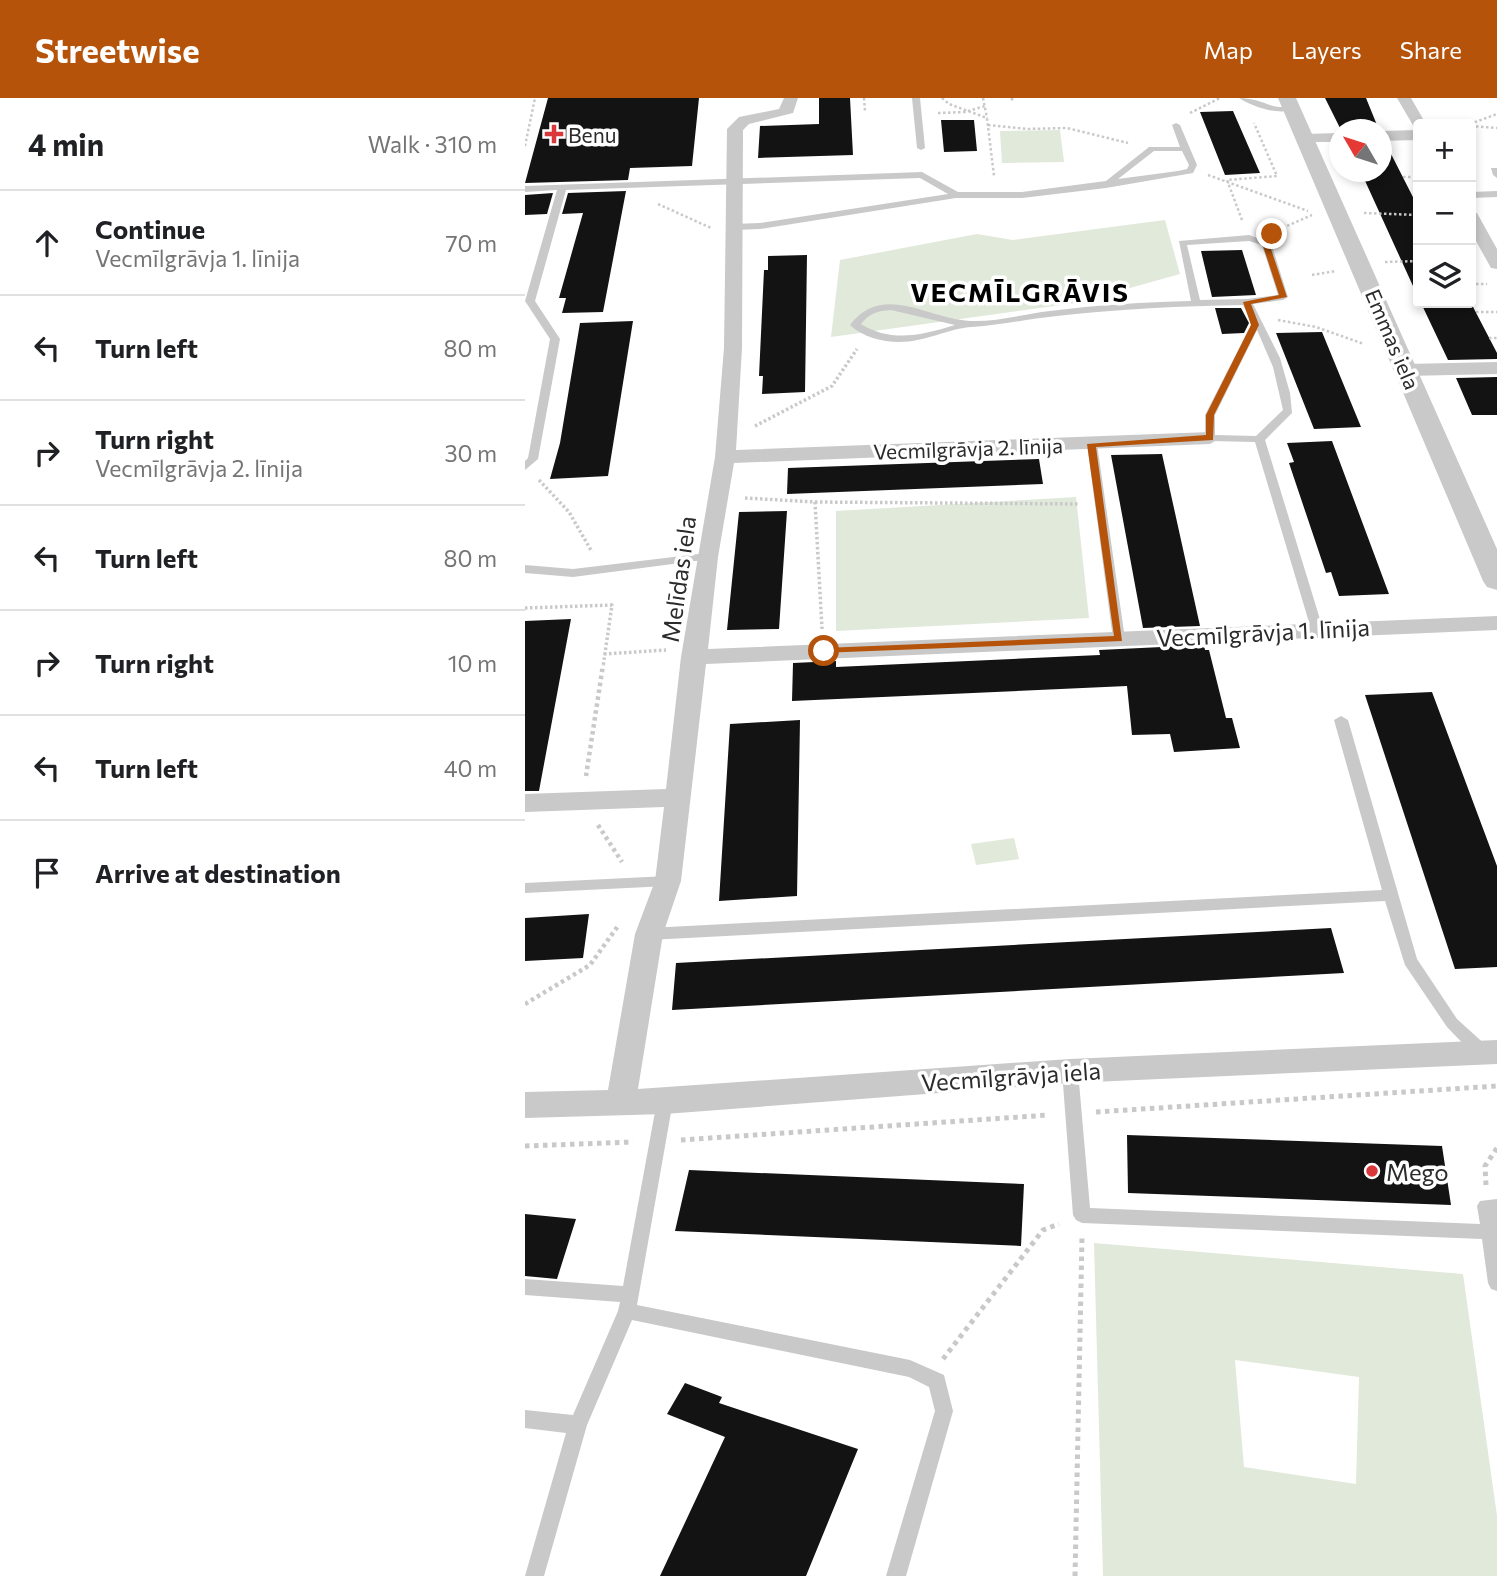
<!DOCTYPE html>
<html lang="en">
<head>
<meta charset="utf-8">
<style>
  :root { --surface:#fff; --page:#f6f6f6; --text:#202124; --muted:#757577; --line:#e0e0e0; --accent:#b45309 }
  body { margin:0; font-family:Commissioner,sans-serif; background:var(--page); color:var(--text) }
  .controls { position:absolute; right:21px; top:21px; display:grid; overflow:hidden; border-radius:7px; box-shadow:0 4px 10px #0003 }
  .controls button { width:63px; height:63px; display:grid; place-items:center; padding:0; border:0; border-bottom:2px solid var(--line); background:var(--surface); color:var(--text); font:35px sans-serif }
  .compass { position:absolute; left:804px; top:21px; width:63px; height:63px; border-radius:50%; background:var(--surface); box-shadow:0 4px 10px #0003; rotate:309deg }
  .stop { position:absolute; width:21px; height:21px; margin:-16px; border:5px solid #b45309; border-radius:50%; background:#fff }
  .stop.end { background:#b45309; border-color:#fff; box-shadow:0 2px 7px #0008 }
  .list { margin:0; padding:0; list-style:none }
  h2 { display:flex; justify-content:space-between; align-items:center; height:91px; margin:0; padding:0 28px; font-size:30px }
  h2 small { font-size:23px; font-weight:400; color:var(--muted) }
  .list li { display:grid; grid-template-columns:46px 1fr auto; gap:21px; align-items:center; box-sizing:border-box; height:105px; padding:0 28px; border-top:2px solid var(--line) }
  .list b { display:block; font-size:26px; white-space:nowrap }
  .list p { margin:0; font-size:23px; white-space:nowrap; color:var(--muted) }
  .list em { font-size:23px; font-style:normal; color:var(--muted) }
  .icon { flex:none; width:38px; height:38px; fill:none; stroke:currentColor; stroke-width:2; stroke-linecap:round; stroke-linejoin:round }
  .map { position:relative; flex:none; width:972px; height:1478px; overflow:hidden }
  header { display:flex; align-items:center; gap:42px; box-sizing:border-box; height:98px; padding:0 35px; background:var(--accent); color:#fff }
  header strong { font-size:33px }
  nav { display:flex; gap:38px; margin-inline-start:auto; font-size:24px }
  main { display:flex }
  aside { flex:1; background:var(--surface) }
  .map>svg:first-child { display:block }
  .green { fill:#e1e9da; fill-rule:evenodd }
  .building { fill:#131313 }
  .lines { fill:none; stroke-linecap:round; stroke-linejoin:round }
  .path-far3 { stroke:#c9c9c9; stroke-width:2.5; stroke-dasharray:2.5 2.5; stroke-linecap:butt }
  .path-far2 { stroke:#c9c9c9; stroke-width:3.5; stroke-dasharray:2.5 2.5; stroke-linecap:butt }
  .path-far1 { stroke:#c9c9c9; stroke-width:4.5; stroke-dasharray:3.5 3.5; stroke-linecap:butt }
  .path { stroke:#c9c9c9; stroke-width:5; stroke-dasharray:4.5 4.5; stroke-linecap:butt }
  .service { fill:#c9c9c9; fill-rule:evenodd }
  .minor { fill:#c9c9c9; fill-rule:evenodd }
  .tertiary { fill:#c9c9c9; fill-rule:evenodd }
  .route { fill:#b45309 }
  .poi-dot { fill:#da373a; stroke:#fff; stroke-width:2.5 }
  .labels { text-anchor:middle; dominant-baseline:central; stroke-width:7; stroke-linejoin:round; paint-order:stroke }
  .far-poi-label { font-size:21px; fill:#2c2c2c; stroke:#fff; text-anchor:start }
  .far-street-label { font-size:21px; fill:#2c2c2c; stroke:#fff }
  .street-label { font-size:24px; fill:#2c2c2c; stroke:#fff }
  .poi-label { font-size:24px; fill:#2c2c2c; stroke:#fff; text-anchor:start }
  .far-district-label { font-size:26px; font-weight:bold; letter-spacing:2px; fill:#000; stroke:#fff }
</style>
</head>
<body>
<header>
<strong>Streetwise</strong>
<nav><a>Map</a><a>Layers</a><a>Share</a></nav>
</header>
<main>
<aside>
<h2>4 min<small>Walk · 310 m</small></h2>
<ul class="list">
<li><svg class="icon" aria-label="ahead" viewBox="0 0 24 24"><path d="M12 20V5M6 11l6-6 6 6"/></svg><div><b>Continue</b><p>Vecmīlgrāvja 1. līnija</p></div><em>70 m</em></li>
<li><svg class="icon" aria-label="left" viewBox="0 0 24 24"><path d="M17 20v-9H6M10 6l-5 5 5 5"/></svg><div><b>Turn left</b></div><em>80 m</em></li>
<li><svg class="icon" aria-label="right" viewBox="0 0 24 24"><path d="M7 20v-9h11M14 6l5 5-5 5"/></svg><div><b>Turn right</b><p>Vecmīlgrāvja 2. līnija</p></div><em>30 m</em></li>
<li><svg class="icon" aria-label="left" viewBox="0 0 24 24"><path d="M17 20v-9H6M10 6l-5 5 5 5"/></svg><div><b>Turn left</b></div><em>80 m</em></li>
<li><svg class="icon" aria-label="right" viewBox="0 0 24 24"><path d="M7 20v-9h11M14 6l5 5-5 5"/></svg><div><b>Turn right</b></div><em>10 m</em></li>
<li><svg class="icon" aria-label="left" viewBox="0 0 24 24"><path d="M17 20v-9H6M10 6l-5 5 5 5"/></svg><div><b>Turn left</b></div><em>40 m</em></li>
<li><svg class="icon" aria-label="arrive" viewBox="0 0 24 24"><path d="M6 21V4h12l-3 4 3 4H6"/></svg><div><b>Arrive at destination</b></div></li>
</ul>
</aside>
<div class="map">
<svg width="972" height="1478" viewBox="0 0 972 1478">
  <rect width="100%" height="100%" fill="#fff"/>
  <!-- green -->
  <path class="green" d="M535,32l4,32 -62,1 -2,-32z
    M640,122l15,54 -104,29 -245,34 9,-77 137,-26 36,6z
    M551,399l13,121 -253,13v-120z
    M489,740l5,21 -43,6 -5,-21z
    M569,1145l369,31 34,242v60h-394zM710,1262l124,17 -3,107 -112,-17z"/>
  <!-- building -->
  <path class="building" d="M23,0h151l-7,68 -62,2 -2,12 -103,3z
    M294,0h31l3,57 -95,3 2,-32 59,-2z
    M800,0h41l13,32h-38z
    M708,13l27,62 -35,2 -25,-63z
    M416,22h33l3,31 -33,1z
    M857,46h4l32,63v90l-57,-125h21z
    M101,93l-23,121 -41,1 4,-15h-7l24,-85 -21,1 6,-21z
    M28,95l-6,21 -22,1v-20z
    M717,152l14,45 -44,2 -11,-46z
    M282,157l-2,137 -43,2 1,-18h-4l5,-106h4v-14z
    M896,205h50l26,50v6l-49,1z
    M690,210h26l8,15 -5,10 -22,1z
    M108,223l-25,155 -58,3 10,-36 20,-120z
    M797,234l39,95 -47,2 -38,-96z
    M972,279v38h-25l-16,-37z
    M807,343l57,153 -50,2 -8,-24 -5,1 -32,-95 -5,-15 5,-1 -7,-19z
    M637,356l38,172 -57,2 -32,-173z
    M514,361l4,25 -256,10 1,-26z
    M262,413l-8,118 -52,1 12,-118z
    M46,521l-32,172h-14v-170z
    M679,547l1,5h4l17,68h6l8,30 -66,4 -4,-18 -38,1 -5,-49 -335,15 1,-38 43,-2v6l264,-12 -1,-5z
    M907,594l65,174v101l-42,2 -90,-274z
    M275,622l-3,176 -78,5 11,-177z
    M64,816l-6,44 -58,3v-43z
    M806,830l13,45 -672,37 4,-47z
    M602,1037l315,11 9,59 -323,-12z
    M164,1072l335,14 -3,62 -346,-15z
    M0,1116l51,5 -19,60 -32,-3z
    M160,1285l37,14 -3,6 139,46 -52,127h-146l65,-139 -58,-23z"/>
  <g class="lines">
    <!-- path-far3 -->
    <path class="path-far3" d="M339,0l1,13
      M417,0l7,6 38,14 7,58
      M458,0l4,20
      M487,0v4
      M413,15l27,-1 20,-6
      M665,15l30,-15
      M945,26l27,-10
      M463,27l39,4 40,-1 61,15
      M946,28l26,2
      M0,48l10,-48
      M683,77l100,36
      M878,79h15
      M888,99h5
      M133,106l53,24
      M839,115l54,2
      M717,122l-15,-40 50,-4 -23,-53
      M753,132l34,-15
      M860,164l33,-1
      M787,177l24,-4
      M946,186h16
      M951,214h21
      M753,222l38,7 48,17
      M964,240h8"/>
    <!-- path-far2 -->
    <path class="path-far2" d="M230,328l77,-40 25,-37
      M14,382l30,32 23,40
      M220,400l70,4 7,127
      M290,404l265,2
      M0,510l87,-3 -9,62
      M79,556l62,-4"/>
    <!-- path-far1 -->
    <path class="path-far1" d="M61,678l17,-111
      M73,727l24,37
      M0,906l65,-39 28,-39"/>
    <!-- path -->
    <path class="path" d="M571,1014l401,-26
      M156,1042l368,-25
      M0,1048l108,-4
      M961,1087l-1,-19 12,-18
      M418,1261l100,-129 16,-6
      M550,1478l7,-339"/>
    <!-- service -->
    <path class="service" d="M387,0h8l5,50 -4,2 -4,-2z
      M714,0c13,0 22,4 34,8 8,2 15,0 22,3 -16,7 -42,-2 -56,-11z
      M651,25l4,2 17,40 -4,8 -87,15 -84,10h-66l-196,31 -26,1 -4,-3 4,-3 26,-1 188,-29 -28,-16 -354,12 -31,111 25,38 -22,120 -13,11v-9l3,-3 22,-119 -25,-38 32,-111 -32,2v-6l397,-14 36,20h64l84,-11 43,-34h31l-8,-22zM629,53h28l7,14 -2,4 -9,2 -60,8z
      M966,70h6v10l-4,-3z
      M972,93v6l-26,1v-6z
      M724,137l22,8 17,54 -5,3 -30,4 27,54 10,35 2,20 -27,27 58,189 -6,4 -6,-4 -56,-187 -45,-1 -5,-3v-23l47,-92 -9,-18c-62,1 -124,4 -186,11 -29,3 -56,9 -85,11 -23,1 -46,15 -73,15 -17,0 -36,-5 -49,-17 33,-43 78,-6 120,-4 27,1 54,-7 80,-10 47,-6 94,-9 141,-10l-12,-60zM724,143l13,4 16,50 -31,4 -47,1 -13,-55zM366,212l64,15c-32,10 -64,18 -94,-1 9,-11 16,-13 30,-14zM732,232l16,37 10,43 -27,26 -41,-1v-20z
      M567,343l5,3 28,195 -6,4 -6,-4 -26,-195z
      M182,455l6,4 -2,2 -138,18 -48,-4v-8l48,4z
      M816,618l7,4 69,239 40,60 32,29 2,5 -2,5 -6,1 -6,-1 -30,-31 -42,-62 -20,-64 -736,39 -5,-2 -2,-4 2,-4 5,-2 733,-38 -48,-170z
      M143,778l5,1 2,4 -2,4 -5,1 -143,7v-10z
      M545,966l6,2 2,5 12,137 390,16 -3,-18 3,-5 17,-2v92l-6,-2 -3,-6 -6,-44 -400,-16 -6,-3 -3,-5 -11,-144 2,-5z
      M140,996l6,2 2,5 -36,204 273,55 34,15 9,36 -47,165h-20l49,-165 -6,-24 -20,-10 -277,-57 -45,105 -43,151h-19l41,-143 -41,-5v-18l48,5 45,-104 2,-9 -95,-7v-16l98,7 34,-185 2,-5z"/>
    <!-- minor -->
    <path class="minor" d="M259,0h14l-5,15 -44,11 -6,6 -1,218 -6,102 474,-18 10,6 -10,6 -476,19 -16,94 -10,92 789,-33v14l-791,34 -25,217 -18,53 -25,155 432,-30 427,-19v24l-427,19 -405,31 -140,4v-26l83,-2 27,-156 20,-53 9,-74 -139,5v-18l141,-5 15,-132 34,-200 9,-109 3,-219 12,-12 40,-8z
      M872,0h14l15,26 -12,3z
      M893,32v10l-37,1v-10z
      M780,36l34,-1v9h-39l-3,-3z
      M946,114l6,1 20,36v20l-6,-1 -20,-36z
      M972,264v12l-91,2 -9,-6 9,-6z"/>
    <!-- tertiary -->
    <path class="tertiary" d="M753,0h18l201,451v41l-10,-3 -4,-6z"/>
  </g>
  <!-- route -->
  <path class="route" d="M745,135l6,1 -7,9 18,54 -36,7 8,21 -45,90 -1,25 -117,7 26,194 -302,12v-4l4,-1 290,-12 -27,-192 119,-9v-20l45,-90 -8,-23 36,-7 -17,-52z"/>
  <!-- markers -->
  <g class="poi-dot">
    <path d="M25.5 25.5h7v7h7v7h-7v7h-7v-7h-7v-7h7z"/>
    <circle cx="847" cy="1073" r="7"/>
  </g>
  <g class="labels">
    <!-- far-poi labels -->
    <g class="far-poi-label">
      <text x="43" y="36">Benu</text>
    </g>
    <!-- far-street labels -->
    <g class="far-street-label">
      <text transform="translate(868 241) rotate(67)">Emmas iela</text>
      <text transform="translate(443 350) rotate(-2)">Vecmīlgrāvja 2. līnija</text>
    </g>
    <!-- street labels -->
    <g class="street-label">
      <text transform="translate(153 481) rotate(-82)">Melīdas iela</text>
      <text transform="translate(738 534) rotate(-3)">Vecmīlgrāvja 1. līnija</text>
      <text transform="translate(486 978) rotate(-4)">Vecmīlgrāvja iela</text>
    </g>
    <!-- poi labels -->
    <g class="poi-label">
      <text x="861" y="1073">Mego</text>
    </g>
    <!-- far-district labels -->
    <g class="far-district-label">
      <text x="495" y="193">VECMĪLGRĀVIS</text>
    </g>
  </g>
</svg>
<div class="controls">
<button>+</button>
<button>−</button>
<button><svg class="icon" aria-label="layers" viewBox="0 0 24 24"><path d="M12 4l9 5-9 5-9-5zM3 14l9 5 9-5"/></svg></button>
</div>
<svg class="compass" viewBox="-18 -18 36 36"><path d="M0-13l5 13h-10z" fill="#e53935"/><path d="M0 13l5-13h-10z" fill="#757577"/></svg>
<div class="stop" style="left:299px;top:553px"></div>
<div class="stop end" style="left:747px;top:136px"></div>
</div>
</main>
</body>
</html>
